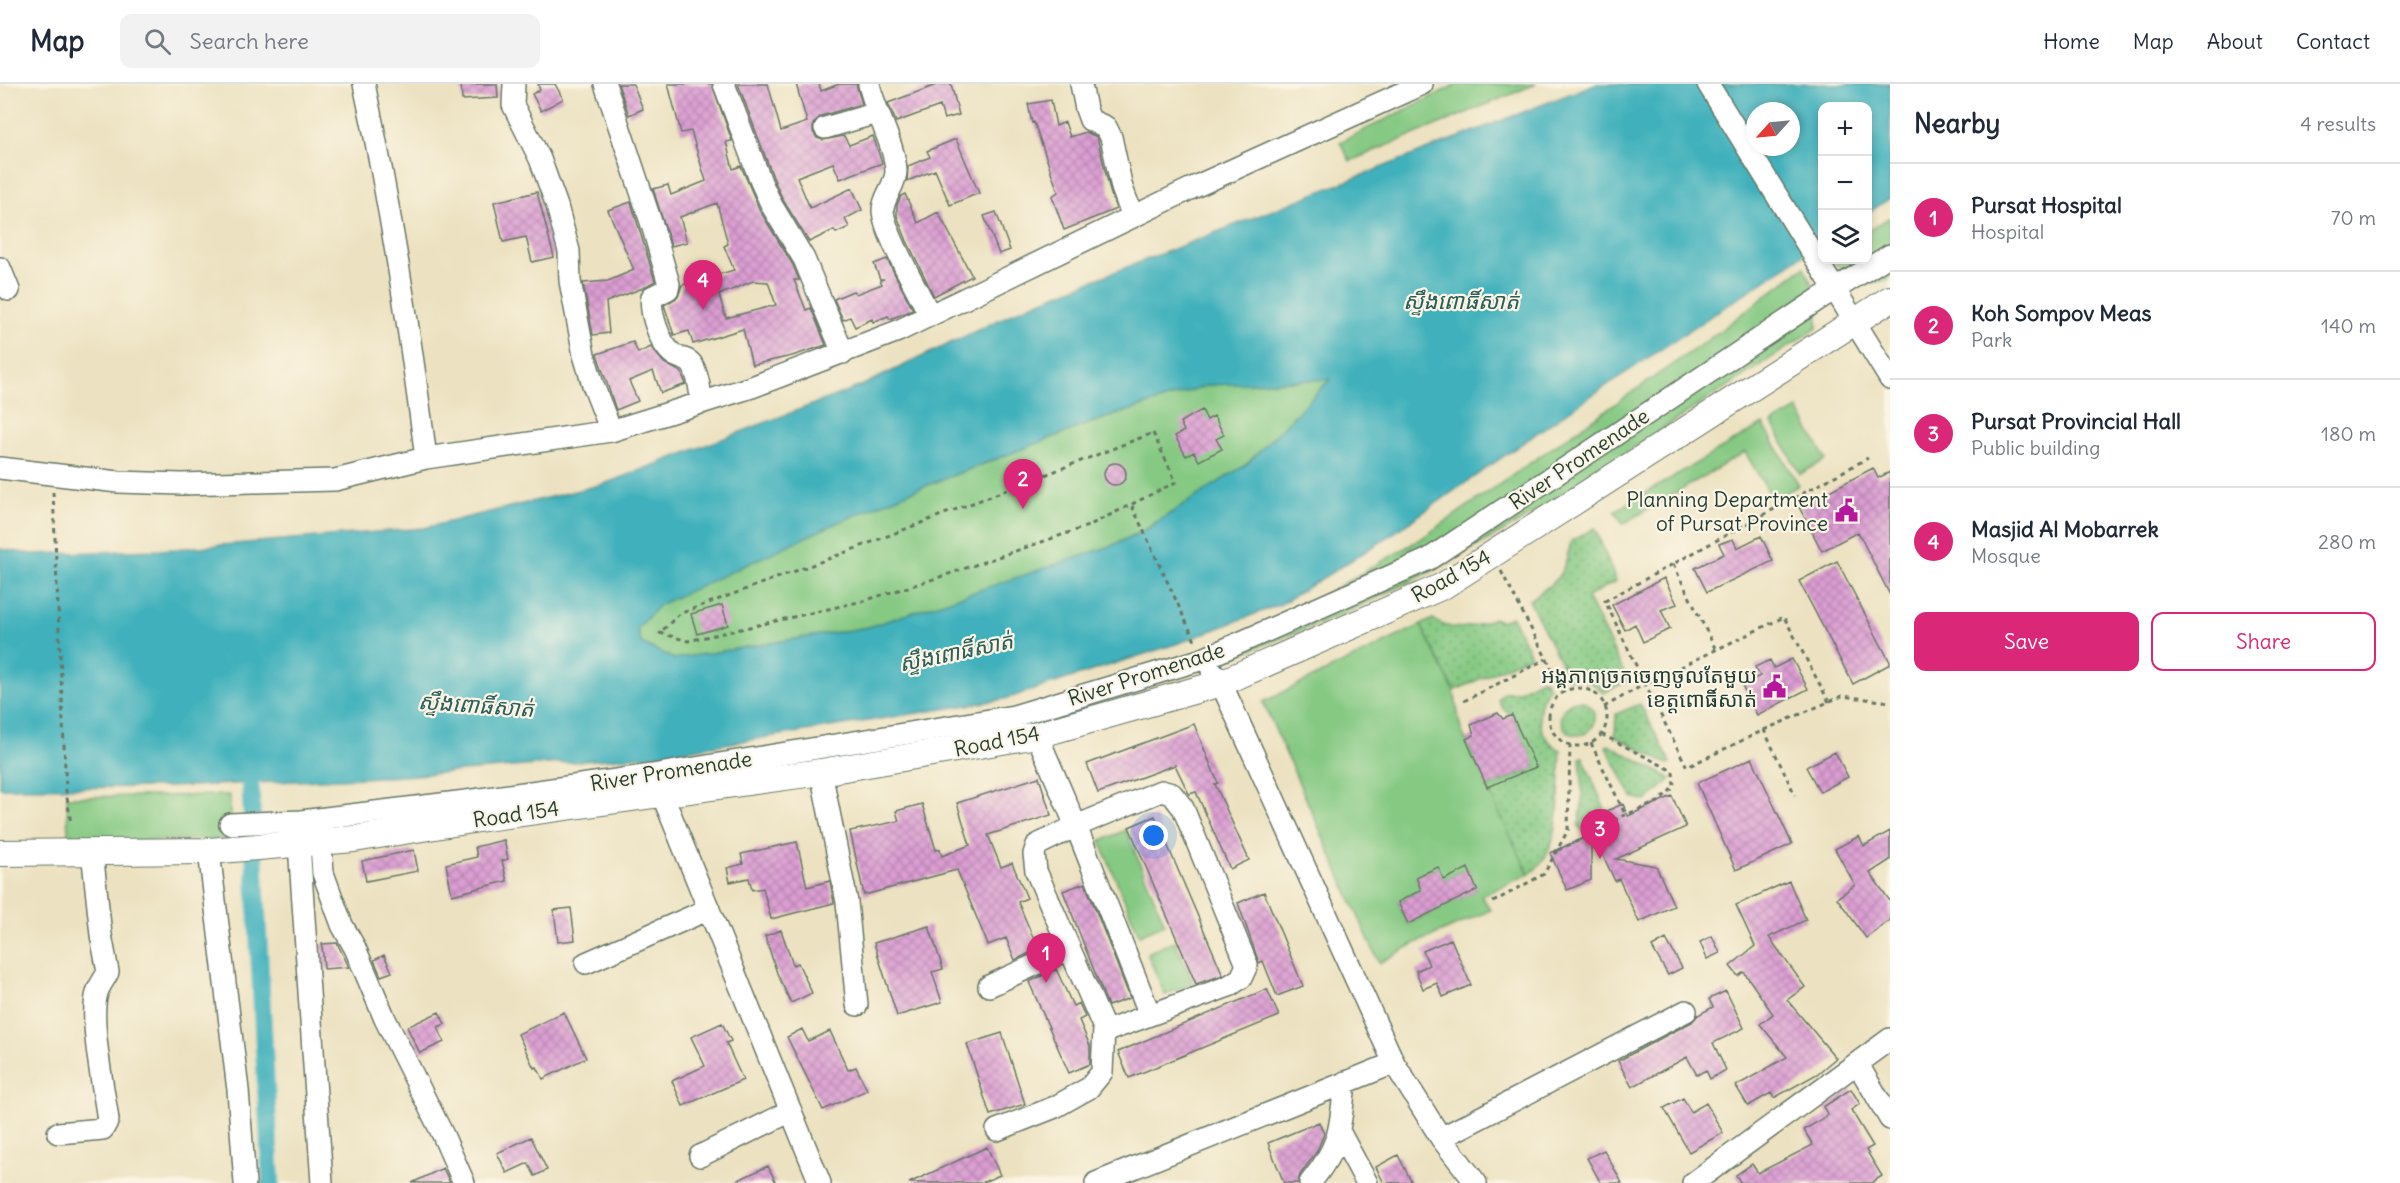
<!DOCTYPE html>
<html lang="en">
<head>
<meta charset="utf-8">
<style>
  :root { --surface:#fff; --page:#f2f2f3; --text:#1f2937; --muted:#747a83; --line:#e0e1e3; --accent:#db2777 }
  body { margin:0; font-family:Delius,"Noto Sans Khmer",sans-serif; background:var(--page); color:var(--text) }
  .controls { position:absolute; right:18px; top:18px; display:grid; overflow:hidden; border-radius:12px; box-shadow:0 3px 9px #0003 }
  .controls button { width:54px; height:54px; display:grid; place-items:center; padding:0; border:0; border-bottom:2px solid var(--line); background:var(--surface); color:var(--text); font:30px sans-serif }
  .compass { position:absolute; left:1746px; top:18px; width:54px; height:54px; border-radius:50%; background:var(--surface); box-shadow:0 3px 9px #0003; rotate:243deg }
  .you { position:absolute; left:1154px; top:752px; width:21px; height:21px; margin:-15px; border:4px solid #fff; border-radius:50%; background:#1a73e8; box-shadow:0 0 0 9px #1a73e833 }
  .badge { display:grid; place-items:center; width:39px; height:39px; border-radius:50%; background:var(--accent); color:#fff; font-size:20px; font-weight:700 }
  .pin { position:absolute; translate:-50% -50px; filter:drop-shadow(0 2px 3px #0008) }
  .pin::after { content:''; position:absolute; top:32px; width:21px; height:18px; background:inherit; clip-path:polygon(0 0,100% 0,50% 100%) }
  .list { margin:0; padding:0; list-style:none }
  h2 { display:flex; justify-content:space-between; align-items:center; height:78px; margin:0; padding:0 24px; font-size:26px }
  h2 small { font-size:20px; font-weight:400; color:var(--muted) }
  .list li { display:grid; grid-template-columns:39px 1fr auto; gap:18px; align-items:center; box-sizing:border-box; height:108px; padding:0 24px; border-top:2px solid var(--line) }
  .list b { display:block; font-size:22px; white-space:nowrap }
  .list p { margin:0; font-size:20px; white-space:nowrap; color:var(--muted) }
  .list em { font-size:20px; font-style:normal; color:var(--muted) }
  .actions { display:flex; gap:12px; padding:18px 24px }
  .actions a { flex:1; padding:14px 0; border:2px solid var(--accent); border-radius:12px; text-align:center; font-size:21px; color:var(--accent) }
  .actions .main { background:var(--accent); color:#fff }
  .icon { flex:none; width:33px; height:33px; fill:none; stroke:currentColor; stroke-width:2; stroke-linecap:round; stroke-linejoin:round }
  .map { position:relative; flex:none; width:1890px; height:1099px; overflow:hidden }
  header { display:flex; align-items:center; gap:36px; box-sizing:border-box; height:84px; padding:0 30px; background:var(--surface); border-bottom:2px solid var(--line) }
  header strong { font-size:28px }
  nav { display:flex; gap:33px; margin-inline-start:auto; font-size:21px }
  .search { width:420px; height:54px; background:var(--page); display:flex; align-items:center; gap:15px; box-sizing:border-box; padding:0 21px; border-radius:12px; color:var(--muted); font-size:22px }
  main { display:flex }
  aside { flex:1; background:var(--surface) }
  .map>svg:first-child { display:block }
  .green { fill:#85c983; stroke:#52835c; stroke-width:1.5; fill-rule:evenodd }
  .garden { fill:url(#garden-dots); stroke:#52835c; stroke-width:1.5 }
  .water { fill:#41b1bc; stroke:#307778; stroke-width:1.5; fill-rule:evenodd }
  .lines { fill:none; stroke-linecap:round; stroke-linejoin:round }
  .canal { stroke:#41b1bc; stroke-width:18 }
  .building { fill:url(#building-cross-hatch); fill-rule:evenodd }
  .minor-casing { stroke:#677765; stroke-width:24 }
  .major-casing { stroke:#677765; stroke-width:28 }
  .path { stroke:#677765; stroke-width:3; stroke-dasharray:4.5 4.5; stroke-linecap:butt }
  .minor { stroke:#fff; stroke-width:21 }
  .major { stroke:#fff; stroke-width:26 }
  .labels { text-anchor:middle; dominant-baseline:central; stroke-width:4.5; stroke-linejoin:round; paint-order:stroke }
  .street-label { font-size:21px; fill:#1f3d34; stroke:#fcf5e5 }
  .poi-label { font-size:21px; fill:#1f3d34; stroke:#fcf5e5; text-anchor:end }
  .water-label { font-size:22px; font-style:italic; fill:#29605d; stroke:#fcf5e5 }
</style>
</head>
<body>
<header>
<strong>Map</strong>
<div class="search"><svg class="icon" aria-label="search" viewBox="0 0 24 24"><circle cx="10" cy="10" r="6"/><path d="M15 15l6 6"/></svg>Search here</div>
<nav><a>Home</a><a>Map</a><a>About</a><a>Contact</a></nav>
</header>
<main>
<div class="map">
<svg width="1890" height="1099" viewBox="0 0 1890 1099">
  <defs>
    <pattern id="garden-dots" width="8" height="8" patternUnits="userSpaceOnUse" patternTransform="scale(1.5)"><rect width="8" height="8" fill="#85c983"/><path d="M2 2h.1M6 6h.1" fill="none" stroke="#6ca46c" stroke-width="1.8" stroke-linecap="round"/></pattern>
    <pattern id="building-cross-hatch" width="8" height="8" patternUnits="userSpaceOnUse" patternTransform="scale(1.5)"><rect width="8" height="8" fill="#dc9ed3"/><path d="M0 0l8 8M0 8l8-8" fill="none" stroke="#b282ac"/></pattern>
  </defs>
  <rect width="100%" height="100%" fill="#fcf5e5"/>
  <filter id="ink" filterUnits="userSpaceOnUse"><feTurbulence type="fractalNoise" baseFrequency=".0167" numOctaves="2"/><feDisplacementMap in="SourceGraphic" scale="12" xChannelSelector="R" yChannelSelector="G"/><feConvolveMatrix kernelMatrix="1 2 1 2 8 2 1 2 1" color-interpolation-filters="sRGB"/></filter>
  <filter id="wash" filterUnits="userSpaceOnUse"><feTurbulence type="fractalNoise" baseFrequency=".008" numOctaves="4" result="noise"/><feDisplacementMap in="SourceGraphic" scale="24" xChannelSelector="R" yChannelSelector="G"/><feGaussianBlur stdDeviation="1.35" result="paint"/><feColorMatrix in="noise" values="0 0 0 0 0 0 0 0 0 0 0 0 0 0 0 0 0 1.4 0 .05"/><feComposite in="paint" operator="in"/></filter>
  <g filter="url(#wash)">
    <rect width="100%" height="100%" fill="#ece2c1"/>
    <!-- green -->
    <path class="green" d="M1457,0h79l-186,77 -10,-19z
      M1890,133v62l-21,5 -23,-5 -12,-19h34v-29z
      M1804,183l15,32 -2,29 -299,195 -84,47 -93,45 -114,44 97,-64 95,-55 290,-201z
      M1330,295l-83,85 -104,67 -32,15 -242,81 -195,32 -33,-16 -4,-14 21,-24 174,-80 75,-32 186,-71 116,-37z
      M1798,325l28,51 -26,14 -28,-51z
      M1763,340l36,61 -26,15 -28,-48 -122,72 -8,-13z
      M1421,541l33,66 7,39 68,144 -48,22 10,14 -77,34 -35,19 -116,-261zM1437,783l7,13 24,-12 8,22 -68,34 -10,-22 23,-12 -5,-13z
      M230,711l1,44 -163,3 -1,-45z
      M1126,746l39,94 -26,11 -39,-94z
      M1175,857l18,42 -28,12 -18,-42z"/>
    <!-- garden -->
    <path class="garden" d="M1595,444l21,53 -29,16 41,84 -25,12c-9,-11 -20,-15 -34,-14l-40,-79c29,-19 35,-24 42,-59z
      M1512,533l19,38 -77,36 -33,-66 12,-6c18,14 43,9 61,-1l6,3z
      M1541,595l4,1 4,8c-16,21 -12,50 12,62 -3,39 4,100 -32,124l-42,-86 49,-21 -24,-52 -10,-7 -4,-9 6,-7h13z
      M1561 634a17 17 0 1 1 34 0a17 17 0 1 1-34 0Z
      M1640,620l31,59 -3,1 -53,-28 1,-22z
      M1610,661l61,34 -25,22 -14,-4 -26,-51z
      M1583,673l23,55 -7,2 5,11 -19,9 -7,-9c7,-20 4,-45 2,-67z"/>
    <!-- water -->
    <path class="water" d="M1595,0h295v114l-22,15v-107h-46v136l-249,166 -191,133 -101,63 -99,38 -177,57 -348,56 -253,21 -235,11 -169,1v-239l31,5 130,-4 263,-22 180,-44 257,-98 169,-81zM1755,27h36v36h-36zM1330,295l-83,85 -104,67 -32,15 -242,81 -195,32 -33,-16 -4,-14 22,-24 173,-80 75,-32 186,-71 116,-37z"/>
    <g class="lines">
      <!-- canal -->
      <path class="canal" d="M249,676l4,77
        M254,770l17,329"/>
    </g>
    <g id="blocks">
      <!-- building -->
      <path class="building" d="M461,0h36l1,14 -36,2z
        M538,0h17l8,15 -22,12 -9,-17 8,-4z
        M618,0h15l10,25 -14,6z
        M668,0h44l20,57 -6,1 7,27 8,-3 19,45 33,54 6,15h-5l12,30 5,-2 15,37 -34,11 -40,9 -9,-36 -50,15 -4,-13 -15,4 -10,-30 14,-8 4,-12 52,-15 -10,-24 4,-2 -11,-41 -37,14 7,25 -16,4 -18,-57 15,-4 3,10 35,-14 -15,-50 -10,2zM753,197l15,1 8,23 -50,13 -7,-23z
        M738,0h30l13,47 26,-9 -11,-38h23l2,7 18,-7h17l6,20 -41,12 -8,8v8l4,6 6,2 21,-4 5,9 24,-9 9,27 -42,16 -7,-16 -36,14 13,31 42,-20 10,22 -17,9 4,8 -13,6 -2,-3 -25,12 -26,-42 -10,-23z
        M939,0h12l8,31 -15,4 -4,-13 -44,16 -8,-19z
        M1051,16l5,26 9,-4 5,15 16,-5 11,5 13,54 6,18 -52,21 -12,-34 6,-4 -24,-70 -2,1 -4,-19z
        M956,55l23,54 -29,12 -15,-35 -28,11 1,-15 22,-9 -3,-6z
        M537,108l17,65 -22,5 -6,-25 -23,5 -9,-40z
        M905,110l13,29 20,-11 34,64 -38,20 -27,-55 -10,-25v-11l4,-9z
        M631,118l24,79 -12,7 -37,14 3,31 -16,2 -10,-52 25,-2 26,-11 -26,-60z
        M996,128l14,38 -11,4 -15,-38z
        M887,175l26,51 -23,9 -2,-3 -15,6 -1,-3 -17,8 -5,-10 -7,3 -9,-21 19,-8 3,3 26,-10 -2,-4 4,-1h-4l-6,-15z
        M633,258l5,11 13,-6 13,16 17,9 5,12 -25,9 -8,-22 -24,10 9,20 -22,9 -19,-56z
        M1202,326l5,10 7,-4 10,19 -8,4 6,10 -23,12 -5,-9 -8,4 -11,-20 9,-5 -4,-9z
        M1104 390a11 11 0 1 1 22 0a11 11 0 1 1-22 0Z
        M1873,384l5,10 12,-6v123l-32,-63 -36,19 -23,-44z
        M1761,452l12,25 -66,31 -12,-24 29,-14 -5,-10 14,-5 4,9z
        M1837,477l53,101v2l-37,20 -54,-103z
        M1664,494l13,26 -16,6 9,19 -27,13 -8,-18 -10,6 -13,-25z
        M722,521l6,20 -31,9 -6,-20z
        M1792,575l16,30 -51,26 -15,-30 18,-9 -5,-9 15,-7 4,8z
        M1498,629l5,6 9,-4 24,52 -49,20 -21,-48 8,-4 -3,-10z
        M1194,640l24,59 -3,1 34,76 -19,9 -34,-77 -7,2 -14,-29 -77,28 -11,-29z
        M1835,668l13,25 -28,15 -14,-25z
        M1752,674l40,86 -56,26 -39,-87z
        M1039,693l12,38 -63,20 13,32 11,-4 15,35 -9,4 20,47 -23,11 -9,-22 -18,7 -31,-75 -93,25 -14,-64 49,-10 -3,-10 26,-7 14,46 4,-1 2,7 28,-11 -13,-42z
        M1672,712l14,31 -70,32 40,7 18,40 -35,16 -20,-43 -4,2 -22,-47 12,-6 -6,-14 24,-10 5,12z
        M1155,732l68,159 -27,9 -67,-157z
        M1890,747v29l-20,13 20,28v19l-24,18 -29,-40 18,-13 -20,-36 24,-13 5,10z
        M1591,751v45l-24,10 -17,-37z
        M504,756l4,19 -6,2 5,20 -55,14 -6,-31 31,-7 -2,-10z
        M797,758l10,45 23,-6 4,22 -63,16 -8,-31 -11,2 -3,-12 -19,4 -3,-14 16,-4 -2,-10z
        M414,766l4,21 -52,10 -4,-20z
        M1438,783l6,13 24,-12 9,22 -69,34 -10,-22 23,-12 -5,-13z
        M1789,797l17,39 -37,17 36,50 -18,13 49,58 -19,16 -43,24 -3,-5 -23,13 -12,-20 51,-29 -27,-33 13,-10 -29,-42 -6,4 -8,-10 25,-20 -19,-41z
        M1085,799l45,115 -22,8 -45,-115z
        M1264,808l39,94 -26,10 -14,-35 -4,2 -21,-60z
        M571,824l4,32 -17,2 -4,-32z
        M929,842l14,43 -11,3 10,30 -45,14 -23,-73z
        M781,846l12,35 5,-2 14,30 -21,10 -14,-30 -12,-37z
        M1712,852l8,17 -13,6 -7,-17z
        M1451,855l20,46 -28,12 -6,-14 -14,6 -7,-18 13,-6 -6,-14z
        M1666,855l16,29 -14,7 -16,-28z
        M337,859l12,24 -25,2 -2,-25z
        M384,871l8,17 -11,4 -7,-16z
        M1056,885l17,37 6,-3 6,14 -6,3 11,26v18l-21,9 -40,-91z
        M1267,905l12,27 -150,62 -11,-26z
        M1726,907l18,37 -31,15 13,27 -16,9 -4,-9 -9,5 -10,-18 -55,30 -14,-26 74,-39 6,-7 15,-8 -4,-8z
        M439,928l6,12 -7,3 6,15 -24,11 -13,-26z
        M564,928l22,46 -43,21 -6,-12 -3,1 -16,-34z
        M722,939l9,18 -5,2 17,37 -60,26 -11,-25 33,-15 -14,-29z
        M802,945l6,12 22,-10 18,39 8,-3 11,23 -44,20 -36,-73z
        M1002,949l23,71 -35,11 -23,-71z
        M1851,1005l9,15 -9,6 22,36 -7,4 16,26 -11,7h-133l2,-1 -4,-7 16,-11 6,9 55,-28 -9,-15 24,-15 -5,-8z
        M1683,1014l8,14 15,-9 17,30 -34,19 -25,-44z
        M1319,1038l5,12 -7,17 -17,24 -2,8h-14l-16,-40z
        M531,1053l16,33 -12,6 -7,-13 -21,10 -10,-20z
        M987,1063l13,28 -19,8h-72z
        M1604,1066l18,33h-21l-14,-25z
        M1398,1071l14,28h-28l-8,-16z
        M768,1082l8,17h-44z
        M443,1084l7,15h-38z"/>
    </g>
  </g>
  <g filter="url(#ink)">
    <use href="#blocks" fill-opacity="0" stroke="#677765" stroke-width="1.5"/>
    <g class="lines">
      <defs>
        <path id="minor" d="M364,0c27,124 46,248 62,374
          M514,0l-1,21 27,54 17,47 12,45 1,30 14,74 9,30 18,46
          M605,0l48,144 16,56 -1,5 -16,8c-3,14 8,48 21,57 7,6 15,3 20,12 6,11 7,25 9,37
          M724,0l37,98 11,24 32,53 39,94
          M869,0c6,28 26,61 27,87 0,14 -13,26 -13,39 0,21 36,82 46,104
          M1081,0l5,25 4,11 16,7 5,10 11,51 11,29
          M1708,0l182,295
          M825,44l52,-15
          M0,184l9,22
          M0,384l118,14 63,2 154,-4 91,-22 185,-27 141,-44 146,-56 292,-142 232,-105
          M1212,587l9,12 173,380 47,75 35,45
          M821,688l26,130 10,103
          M662,710l158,389
          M230,740l71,-3 165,-20 186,-26 362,-59 189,-57 226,-100 390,-260 71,-44
          M321,759l2,30 19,52 13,23 30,71 58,116 21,48
          M299,760l23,339
          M209,767l29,239 7,93
          M586,879l123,-54
          M989,902l80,-37
          M1104,944l8,1 38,-14 -74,-189 85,-35 11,3 11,14 64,157 -6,13 -12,8 -79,29
          M1857,979l33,56
          M997,1046l58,-23 34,-19 13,-16 2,-44 -68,-157 -2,-17 3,-9 39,-19 -39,-91
          M58,1049l45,-4 5,-9c-4,-30 -19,-100 -11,-127 2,-8 8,-14 11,-21l-7,-37 -9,-84
          M1340,1049l27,50
          M1441,1054l245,-127
          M700,1072l91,-45
          M1096,1099l298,-120
          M1310,1099c31,-38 30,-54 35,-101
          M1693,1099l197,-144"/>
        <path id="major" d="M0,769l209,-2 145,-12 131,-21 336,-46 216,-37 184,-52 222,-97 447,-287"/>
      </defs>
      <!-- minor casing -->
      <use href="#minor" class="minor-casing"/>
      <!-- major casing -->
      <use href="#major" class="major-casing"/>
      <!-- path -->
      <path class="path" d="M1153,349l23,49 -88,44 -151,52 -74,23 -175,40 -28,-8 19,-19 157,-58z
        M53,408l13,299 5,33
        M1132,422l63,135
        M1673,480l43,86
        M1501,487l63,121
        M1549 633a29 29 0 1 1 58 0a29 29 0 1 1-58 0Z
        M1464,617l82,-42
        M1829,618l-45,-85 -139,67 -40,-83 263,-143
        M1604,623l41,-23 42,83 77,-37 31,65
        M1764,646l78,-34 48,6
        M1591,659l34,71
        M1558,766l35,-16 27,-17 38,-15 16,-15 -1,-16 -72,-37
        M1493,818l51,-28 24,-44 2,-85"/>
      <!-- minor -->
      <use href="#minor" class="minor"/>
      <!-- major -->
      <use href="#major" class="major"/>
    </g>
  </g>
  <!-- icons -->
  <defs>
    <symbol id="civic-bare" viewBox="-9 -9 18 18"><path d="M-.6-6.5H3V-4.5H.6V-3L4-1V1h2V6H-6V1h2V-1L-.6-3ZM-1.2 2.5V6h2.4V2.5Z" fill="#b5179e" stroke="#fcf5e5" stroke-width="2.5" paint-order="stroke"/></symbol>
  </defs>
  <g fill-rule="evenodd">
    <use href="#civic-bare" x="1830" y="410" width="33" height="33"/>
    <use href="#civic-bare" x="1758" y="586" width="33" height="33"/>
  </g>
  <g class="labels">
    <!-- street labels -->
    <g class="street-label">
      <text transform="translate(1579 375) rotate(-34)">River Promenade</text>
      <text transform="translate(1451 492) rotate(-29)">Road 154</text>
      <text transform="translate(1146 590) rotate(-18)">River Promenade</text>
      <text transform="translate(997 657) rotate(-11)">Road 154</text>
      <text transform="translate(671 687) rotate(-9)">River Promenade</text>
      <text transform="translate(516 730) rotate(-8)">Road 154</text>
    </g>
    <!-- poi labels -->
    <g class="poi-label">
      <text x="1828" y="415">Planning Department<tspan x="1828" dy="24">of Pursat Province</tspan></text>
      <text x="1757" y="591">អង្គភាពច្រកចេញចូលតែមួយ<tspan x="1757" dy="24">ខេត្តពោធិ៍សាត់</tspan></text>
    </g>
    <!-- water labels -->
    <g class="water-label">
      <text x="1461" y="217">ស្ទឹងពោធិ៍សាត់</text>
      <text transform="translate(956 568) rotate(-12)">ស្ទឹងពោធិ៍សាត់</text>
      <text transform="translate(476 621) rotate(4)">ស្ទឹងពោធិ៍សាត់</text>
    </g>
  </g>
</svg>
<div class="controls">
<button>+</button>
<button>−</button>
<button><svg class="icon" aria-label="layers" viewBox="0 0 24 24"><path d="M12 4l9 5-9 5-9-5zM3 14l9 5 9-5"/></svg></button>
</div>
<svg class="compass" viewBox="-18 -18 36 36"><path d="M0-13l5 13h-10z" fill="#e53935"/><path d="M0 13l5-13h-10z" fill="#747a83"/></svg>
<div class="you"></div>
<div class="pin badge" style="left:1046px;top:899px">1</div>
<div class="pin badge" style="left:1023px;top:425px">2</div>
<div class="pin badge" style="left:1600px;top:775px">3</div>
<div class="pin badge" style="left:703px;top:226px">4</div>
</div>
<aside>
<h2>Nearby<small>4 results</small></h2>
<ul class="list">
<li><span class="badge">1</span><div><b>Pursat Hospital</b><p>Hospital</p></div><em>70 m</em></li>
<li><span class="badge">2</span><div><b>Koh Sompov Meas</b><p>Park</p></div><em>140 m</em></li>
<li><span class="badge">3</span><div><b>Pursat Provincial Hall</b><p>Public building</p></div><em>180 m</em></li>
<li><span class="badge">4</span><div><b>Masjid Al Mobarrek</b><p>Mosque</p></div><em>280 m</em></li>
</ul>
<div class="actions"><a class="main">Save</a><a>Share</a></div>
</aside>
</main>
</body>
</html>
